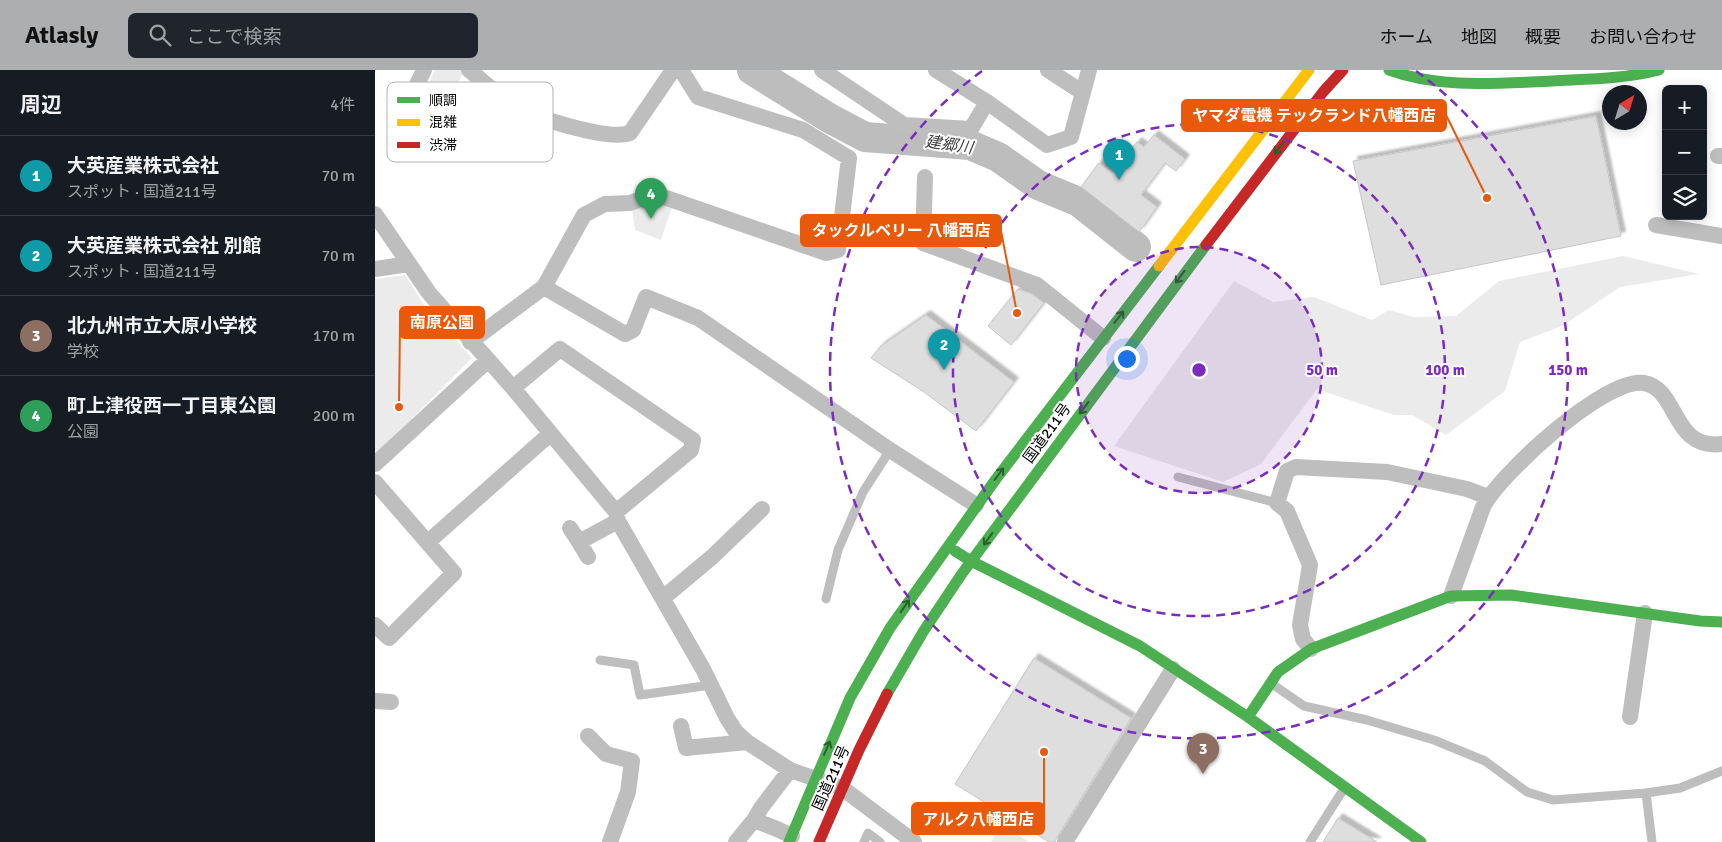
<!DOCTYPE html>
<html lang="ja">
<head>
<meta charset="utf-8">
<style>
  :root { --surface:#171b24; --page:#20242c; --text:#f1f3f6; --muted:#9ea1a6; --line:#363941; --accent:#adaeaf }
  body { margin:0; font-family:Signika,"Noto Sans JP",sans-serif; background:var(--page); color:var(--text) }
  .controls { position:absolute; right:15px; top:15px; display:grid; overflow:hidden; border-radius:8px; box-shadow:0 2px 12px #0003 }
  .controls button { width:45px; height:45px; display:grid; place-items:center; padding:0; border:0; border-bottom:1px solid var(--line); background:var(--surface); color:var(--text); font:25px sans-serif }
  .compass { position:absolute; left:1227px; top:15px; width:45px; height:45px; border-radius:50%; background:var(--surface); box-shadow:0 2px 12px #0003; rotate:38deg }
  .you { position:absolute; left:751px; top:288px; width:18px; height:18px; margin:-12px; border:4px solid #fff; border-radius:50%; background:#1a73e8; box-shadow:0 0 0 8px #1a73e833 }
  .badge { display:grid; place-items:center; width:32px; height:32px; border-radius:50%; background:var(--accent); color:#fff; font-size:16px; font-weight:700 }
  .pin { position:absolute; translate:-50% -41px; filter:drop-shadow(0 1px 2px #0008) }
  .pin::after { content:''; position:absolute; top:26px; width:18px; height:15px; background:inherit; clip-path:polygon(0 0,100% 0,50% 100%) }
  .list { margin:0; padding:0; list-style:none }
  h2 { display:flex; justify-content:space-between; align-items:center; height:65px; margin:0; padding:0 20px; font-size:21px }
  h2 small { font-size:16px; font-weight:400; color:var(--muted) }
  .list li { display:grid; grid-template-columns:32px 1fr auto; gap:15px; align-items:center; box-sizing:border-box; height:80px; padding:0 20px; border-top:1px solid var(--line) }
  .list b { display:block; font-size:19px; white-space:nowrap }
  .list p { margin:0; font-size:16px; white-space:nowrap; color:var(--muted) }
  .list em { font-size:16px; font-style:normal; color:var(--muted) }
  .icon { flex:none; width:28px; height:28px; fill:none; stroke:currentColor; stroke-width:2; stroke-linecap:round; stroke-linejoin:round }
  .map { position:relative; flex:none; width:1347px; height:772px; overflow:hidden }
  header { display:flex; align-items:center; gap:30px; box-sizing:border-box; height:70px; padding:0 25px; background:var(--accent); color:#111 }
  header strong { font-size:24px }
  nav { display:flex; gap:28px; margin-inline-start:auto; font-size:18px }
  .search { width:350px; height:45px; background:var(--page); display:flex; align-items:center; gap:12px; box-sizing:border-box; padding:0 18px; border-radius:8px; color:var(--muted); font-size:19px }
  main { display:flex }
  aside { flex:1; background:var(--surface) }
  .map>svg:first-child { display:block }
  .green { fill:#ebebeb }
  .lines { fill:none; stroke-linecap:round; stroke-linejoin:round }
  .river { stroke:#bdbdbd; stroke-width:30 }
  .building { fill:#dedede; stroke:#c6c6c6; filter:url(#shadow) }
  .lane { stroke:#bebebe; stroke-width:9 }
  .street { stroke:#bebebe; stroke-width:16 }
  .fast { stroke:#4caf50; stroke-width:11 }
  .slow { stroke:#ffc107; stroke-width:11 }
  .jam { stroke:#c62828; stroke-width:11 }
  .oneway { stroke:#2a602c }
  .ring { fill:none; stroke:#7b2cbf; stroke-width:2.5; stroke-dasharray:9 6 }
  .labels { text-anchor:middle; dominant-baseline:central; stroke-width:4; stroke-linejoin:round; paint-order:stroke }
  .street-label { font-size:15px; fill:#000; stroke:#fff }
  .water-label { font-size:16px; font-style:italic; fill:#424242; stroke:#fff }
  .key { fill:#fff; stroke:#b2b2b2; stroke-width:1 }
  .key-label { font-size:14px; fill:#000 }
  .centre { fill:#7b2cbf; stroke:#fff; stroke-width:2.5 }
  .ring-label { font-size:15px; text-anchor:middle; font-weight:bold; fill:#7b2cbf; stroke:#fff; stroke-width:4; stroke-linejoin:round; paint-order:stroke }
  .leader { fill:none; stroke:#e8590c; stroke-width:2 }
  .callout-dot { fill:#e8590c; stroke:#fff; stroke-width:2 }
  .callout { fill:#e8590c; stroke:#e8590c; stroke-width:2 }
  .callout-label { font-size:16px; text-anchor:middle; font-weight:bold; fill:#fff }
</style>
</head>
<body>
<header>
<strong>Atlasly</strong>
<div class="search"><svg class="icon" aria-label="search" viewBox="0 0 24 24"><circle cx="10" cy="10" r="6"/><path d="M15 15l6 6"/></svg>ここで検索</div>
<nav><a>ホーム</a><a>地図</a><a>概要</a><a>お問い合わせ</a></nav>
</header>
<main>
<aside>
<h2>周辺<small>4件</small></h2>
<ul class="list">
<li><span class="badge" style="background:#0f9aa8">1</span><div><b>大英産業株式会社</b><p>スポット · 国道211号</p></div><em>70 m</em></li>
<li><span class="badge" style="background:#0f9aa8">2</span><div><b>大英産業株式会社 別館</b><p>スポット · 国道211号</p></div><em>70 m</em></li>
<li><span class="badge" style="background:#8d6e63">3</span><div><b>北九州市立大原小学校</b><p>学校</p></div><em>170 m</em></li>
<li><span class="badge" style="background:#2e9e5b">4</span><div><b>町上津役西一丁目東公園</b><p>公園</p></div><em>200 m</em></li>
</ul>
</aside>
<div class="map">
<svg width="1347" height="772" viewBox="0 0 1347 772">
  <defs>
    <filter id="shadow"><feDropShadow dx="4.5" dy="-4.5" stdDeviation="1" flood-color="#0004"/></filter>
  </defs>
  <rect width="100%" height="100%" fill="#fff"/>
  <!-- green -->
  <path class="green" d="M60,0h25l3,2 -24,57 -22,-19z
    M279,130l18,7 -11,33 -26,-10 -3,-21z
    M1248,186l76,18 -79,13 -58,39 -42,16 -15,49 -59,44 -34,-20h-18l-77,-26 -56,75 -38,18 -109,-36 120,-165 39,21 41,-5 58,23 17,-10 25,7 42,-1 43,-35z
    M30,205l19,30 48,53 -97,98v-177z
    M627,755l27,17h-38z"/>
  <g class="lines">
    <!-- river -->
    <path class="river" d="M377,0l77,48 36,19 105,8 28,12 40,28 41,17 57,45"/>
  </g>
  <!-- building -->
  <path class="building" d="M1221,46l25,120 -240,49 -28,-124z
    M779,65l31,24 -9,12 -11,-8 -24,32 16,12 -18,25 -58,-45 18,-24 14,10 24,-31 7,5z
    M643,219l14,5 12,9 -33,42 -23,-19z
    M551,245l88,67 -38,49 -52,-39 -53,-34 10,-12z
    M659,588l97,60 -74,119 -2,5h-6l-94,-58z
    M963,748l39,24h-54z"/>
  <g class="lines">
    <!-- lane -->
    <path class="lane" d="M803,407l99,26
      M451,529l12,-49 25,-58 27,-42
      M225,590l34,5 6,30 71,-10
      M897,614l32,22 63,14 67,20 51,21 42,31 26,8 93,-7
      M489,772l4,-9 12,9
      M935,772l35,-55
      M1277,772l-6,-49 34,-5 42,-17"/>
    <!-- street -->
    <path class="street" d="M94,0c14,11 31,28 46,36 21,12 93,35 115,27l43,-63
      M447,0l82,55 67,4 16,-27
      M561,0l51,32 60,43 24,-8 18,-67
      M673,0l34,22
      M22,56l27,-56
      M1343,86h4
      M550,107l-2,66 114,42 66,53
      M0,144l54,79 84,95 103,124 2,9 85,148 24,49 9,14 11,10 43,28 52,18 72,54
      M1281,155l66,11
      M0,199l34,-5
      M169,217l81,47 8,-4 13,-33 52,21 192,132 86,55
      M95,272l74,-55 40,-72 21,-11 25,-1 25,-9 171,59 12,-3 11,-92 -46,-28 -105,-33 -17,-27
      M138,318l47,-39 133,91 -2,10 -75,62
      M0,394l112,-103
      M0,412l79,91 -65,65 -14,-13
      M195,458l9,14
      M53,472l122,-108
      M213,487l-9,-15 39,-21
      M1076,526l32,-89c17,-33 122,-130 161,-124 35,6 27,67 78,61
      M288,528l49,-41 50,-48
      M936,579l-8,-10 -3,-14 10,-60 -23,-54 -10,-8 10,-32 9,-4 91,5 80,17 21,8
      M0,631l16,1
      M1255,647l15,-104
      M306,656l5,22 61,-6
      M213,666l18,18 26,7 -4,31 -18,50
      M379,750l7,-12 29,-38
      M361,772l18,-22 23,9 15,7
      M690,772l108,-173"/>
    <!-- fast -->
    <path class="fast" d="M1014,0c52,19 109,13 163,11 36,-2 72,-2 107,-11
      M580,481l16,10 169,85 108,71 173,125
      M512,624l36,-62 38,-57 245,-330
      M873,647l30,-45 33,-23 140,-53 60,-1 189,26 22,1
      M414,772l61,-144 40,-70 106,-149 163,-213"/>
    <!-- slow -->
    <path class="slow" d="M784,196l150,-196"/>
    <!-- jam -->
    <path class="jam" d="M831,175l117,-153 20,-22
      M444,772l40,-92 28,-56"/>
  </g>
  <!-- one-way arrows -->
  <defs><path id="oneway-shaft" d="M-6 0H5M1.5-3L5.5 0L1.5 3" fill="none" stroke-width="1.6" stroke-linecap="round" stroke-linejoin="round" transform="scale(1.25)"/></defs>
  <g class="oneway">
    <use href="#oneway-shaft" transform="translate(904 78) rotate(128)"/>
    <use href="#oneway-shaft" transform="translate(805 207) rotate(126)"/>
    <use href="#oneway-shaft" transform="translate(744 247) rotate(-52)"/>
    <use href="#oneway-shaft" transform="translate(709 338) rotate(126)"/>
    <use href="#oneway-shaft" transform="translate(624 404) rotate(-53)"/>
    <use href="#oneway-shaft" transform="translate(613 469) rotate(126)"/>
    <use href="#oneway-shaft" transform="translate(530 536) rotate(-55)"/>
    <use href="#oneway-shaft" transform="translate(452 678) rotate(-66)"/>
  </g>
  <!-- distance rings -->
  <circle cx="824" cy="300" r="123" fill="#7b2cbf" fill-opacity=".12"/>
  <g class="ring">
    <circle cx="824" cy="300" r="123"/>
    <circle cx="824" cy="300" r="246"/>
    <path d="M1041 1A369 369 0 1 1 607 1"/>
  </g>
  <g class="labels">
    <!-- street labels -->
    <g class="street-label">
      <text transform="translate(672 363) rotate(-54)">国道211号</text>
      <text transform="translate(456 708) rotate(-66)">国道211号</text>
    </g>
    <!-- water labels -->
    <g class="water-label">
      <text transform="translate(574 75) rotate(8)">建郷川</text>
    </g>
  </g>
  <!-- legend -->
  <rect x="12" y="12" width="166" height="80" rx="8" class="key"/>
  <rect x="22" y="27" width="23" height="6" fill="#4caf50"/>
  <rect x="22" y="49" width="23" height="7" fill="#ffc107"/>
  <rect x="22" y="72" width="23" height="6" fill="#c62828"/>
  <g class="key-label">
    <text x="54" y="35">順調</text>
    <text x="54" y="57">混雑</text>
    <text x="54" y="80">渋滞</text>
  </g>
  <circle cx="824" cy="300" r="8" class="centre"/>
  <g class="ring-label">
    <text x="947" y="305">50 m</text>
    <text x="1070" y="305">100 m</text>
    <text x="1193" y="305">150 m</text>
  </g>
  <!-- callouts -->
  <path class="leader" d="M1112 128L1071 45M642 243L626 161M24 337L25 252M669 682L669 749"/>
  <g class="callout-dot">
    <circle cx="1112" cy="128" r="5"/>
    <circle cx="642" cy="243" r="5"/>
    <circle cx="24" cy="337" r="5"/>
    <circle cx="669" cy="682" r="5"/>
  </g>
  <g class="callout">
    <rect x="807" y="30" width="264" height="31" rx="5"/>
    <rect x="426" y="145" width="200" height="31" rx="5"/>
    <rect x="25" y="237" width="84" height="31" rx="5"/>
    <rect x="537" y="733" width="132" height="31" rx="5"/>
  </g>
  <g class="callout-label">
    <text x="939" y="51">ヤマダ電機 テックランド八幡西店</text>
    <text x="526" y="166">タックルベリー 八幡西店</text>
    <text x="67" y="258">南原公園</text>
    <text x="603" y="755">アルク八幡西店</text>
  </g>
</svg>
<div class="controls">
<button>+</button>
<button>−</button>
<button><svg class="icon" aria-label="layers" viewBox="0 0 24 24"><path d="M12 4l9 5-9 5-9-5zM3 14l9 5 9-5"/></svg></button>
</div>
<svg class="compass" viewBox="-18 -18 36 36"><path d="M0-13l5 13h-10z" fill="#e53935"/><path d="M0 13l5-13h-10z" fill="#9ea1a6"/></svg>
<div class="you"></div>
<div class="pin badge" style="left:744px;top:110px;background:#0f9aa8">1</div>
<div class="pin badge" style="left:569px;top:300px;background:#0f9aa8">2</div>
<div class="pin badge" style="left:828px;top:704px;background:#8d6e63">3</div>
<div class="pin badge" style="left:276px;top:149px;background:#2e9e5b">4</div>
</div>
</main>
</body>
</html>
